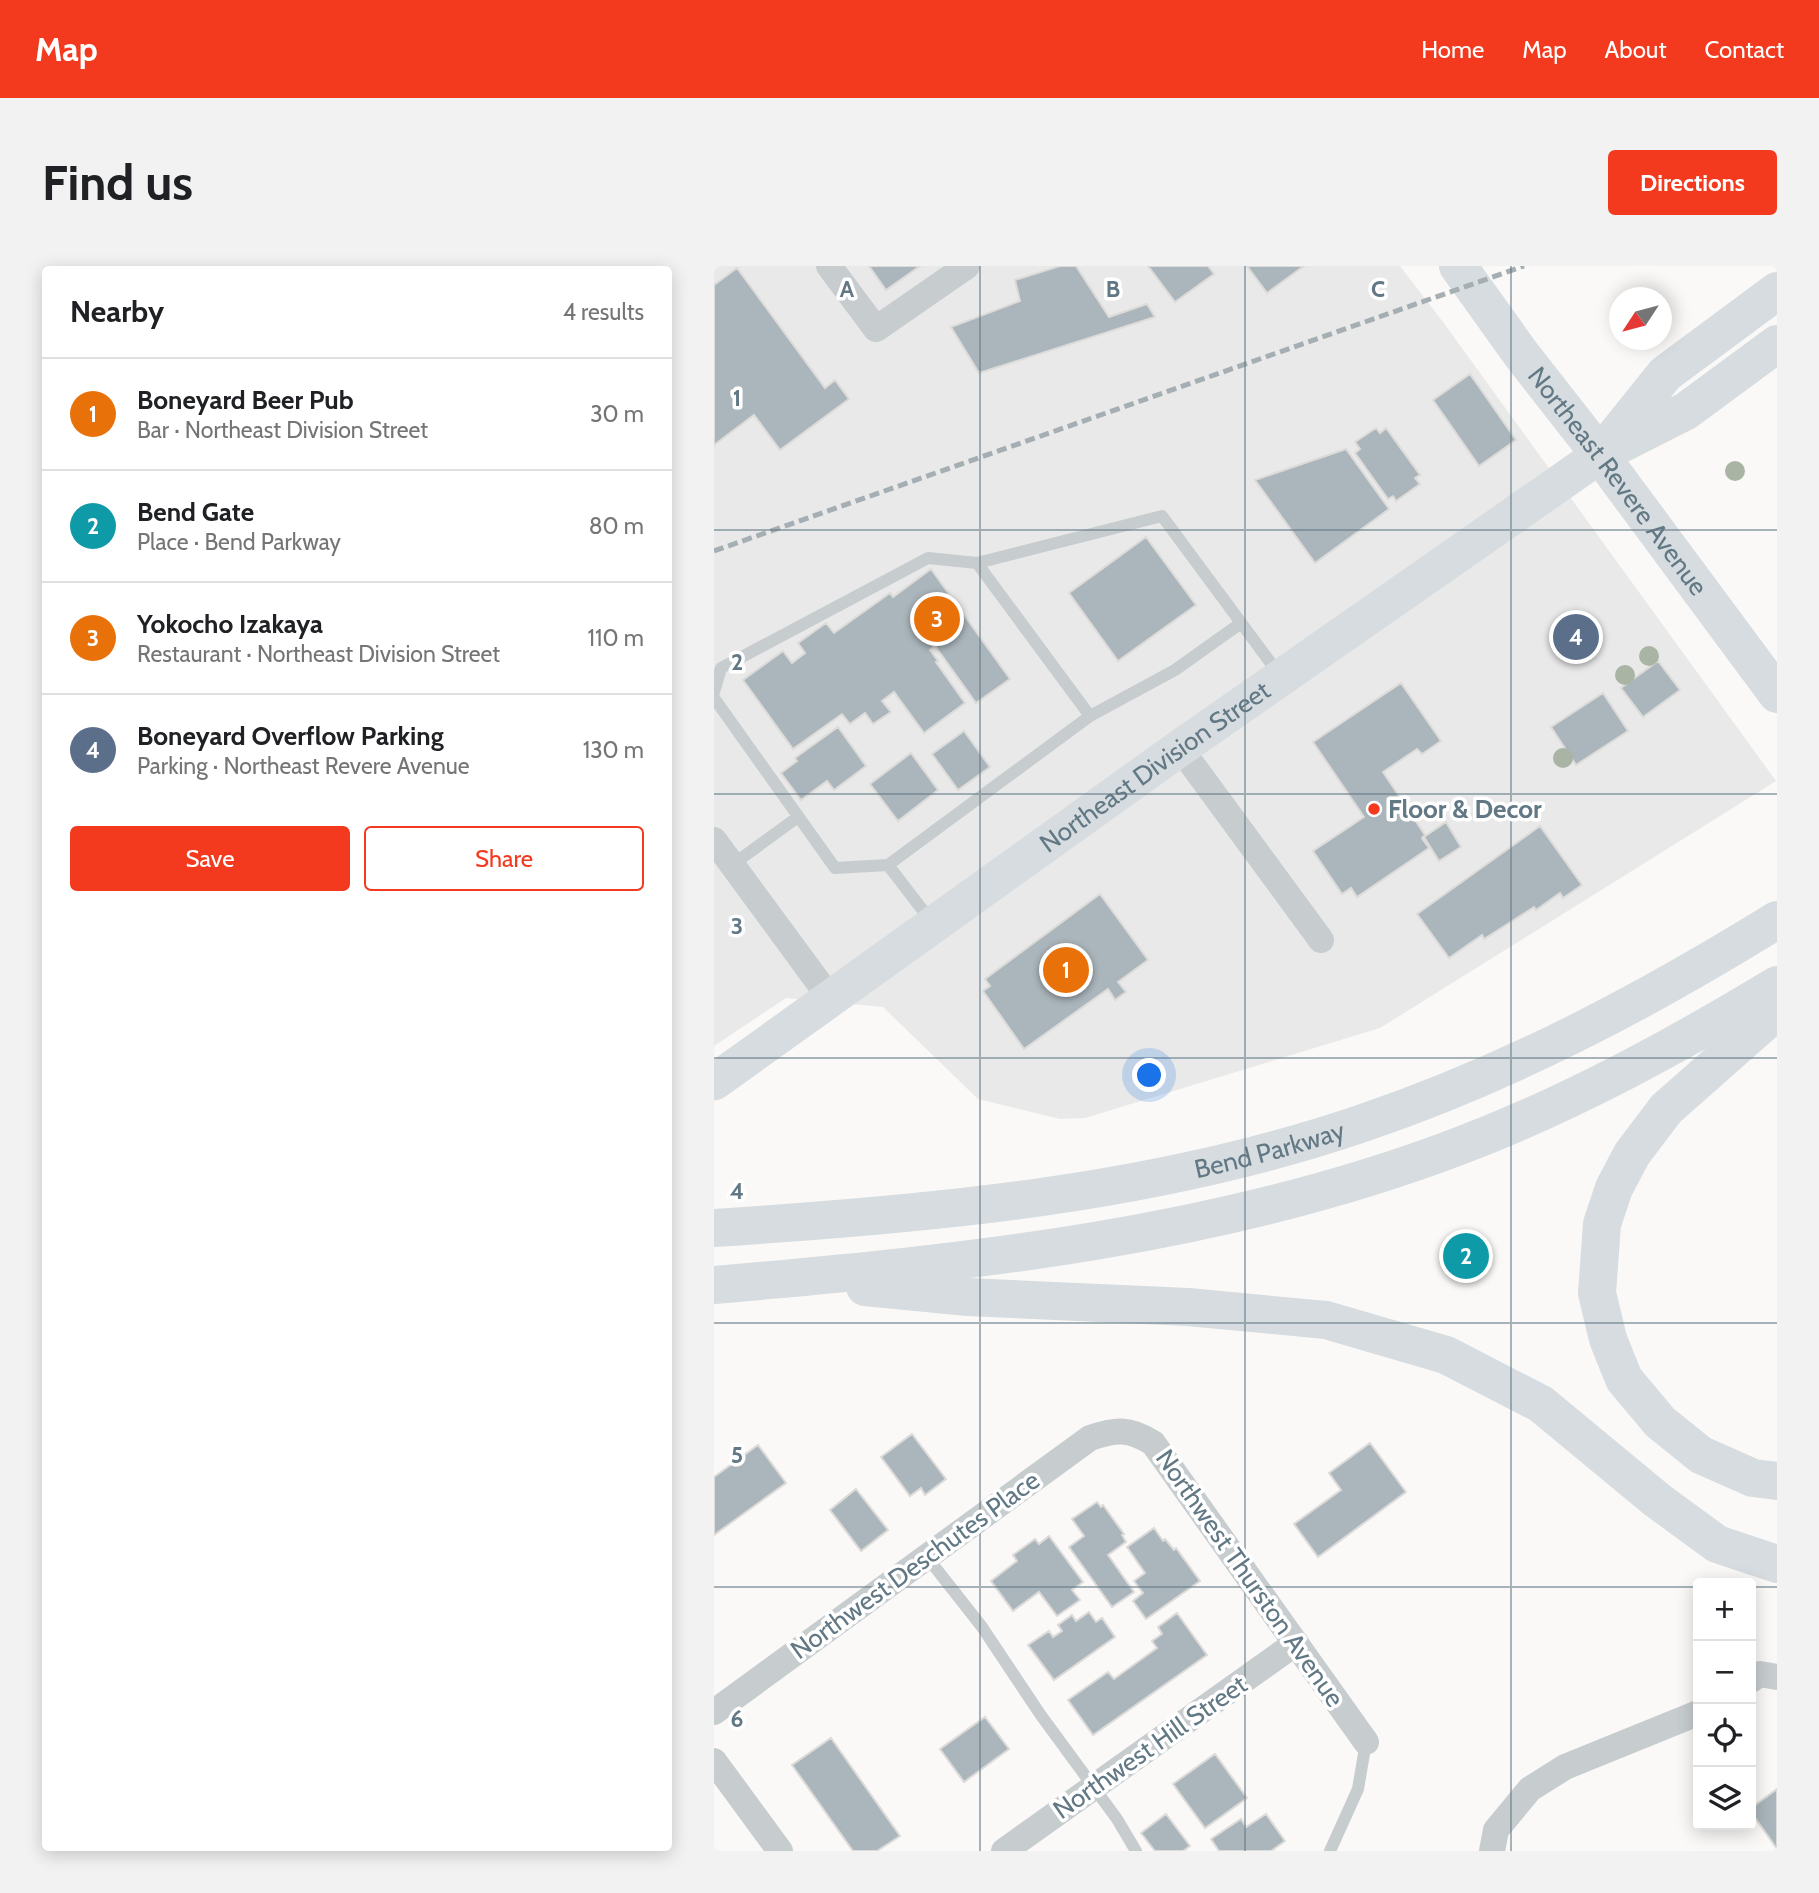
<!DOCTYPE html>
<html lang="en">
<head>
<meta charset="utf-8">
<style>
  :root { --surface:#fff; --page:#f2f2f2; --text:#202124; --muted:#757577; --line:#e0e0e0; --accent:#f33a1e }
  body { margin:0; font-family:Cabin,sans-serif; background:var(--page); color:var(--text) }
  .controls { position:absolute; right:21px; bottom:21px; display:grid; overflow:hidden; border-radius:7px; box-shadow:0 4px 18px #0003 }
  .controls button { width:63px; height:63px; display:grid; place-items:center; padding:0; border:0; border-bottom:2px solid var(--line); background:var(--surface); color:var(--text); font:35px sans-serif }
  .compass { position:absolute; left:895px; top:21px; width:63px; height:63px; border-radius:50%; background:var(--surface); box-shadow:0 4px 18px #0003; rotate:234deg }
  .you { position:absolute; left:436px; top:810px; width:24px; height:24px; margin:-18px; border:5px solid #fff; border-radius:50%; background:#1a73e8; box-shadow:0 0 0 10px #1a73e833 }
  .badge { display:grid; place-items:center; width:46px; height:46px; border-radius:50%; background:var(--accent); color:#fff; font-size:23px; font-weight:700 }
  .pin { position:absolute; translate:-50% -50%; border:4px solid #fff; box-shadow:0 2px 7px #0006 }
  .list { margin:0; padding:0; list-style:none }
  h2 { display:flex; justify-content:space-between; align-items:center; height:91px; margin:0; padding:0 28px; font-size:30px }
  h2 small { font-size:23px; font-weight:400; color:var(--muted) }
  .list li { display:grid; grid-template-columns:46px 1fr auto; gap:21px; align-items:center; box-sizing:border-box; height:112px; padding:0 28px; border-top:2px solid var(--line) }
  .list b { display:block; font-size:26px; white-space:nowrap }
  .list p { margin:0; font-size:23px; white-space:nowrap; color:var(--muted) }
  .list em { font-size:23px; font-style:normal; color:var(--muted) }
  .actions { display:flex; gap:14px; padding:21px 28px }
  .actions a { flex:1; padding:16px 0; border:2px solid var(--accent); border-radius:7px; text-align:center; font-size:24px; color:var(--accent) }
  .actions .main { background:var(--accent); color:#fff }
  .icon { flex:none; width:38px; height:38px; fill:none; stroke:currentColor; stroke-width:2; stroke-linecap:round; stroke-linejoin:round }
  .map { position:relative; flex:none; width:1063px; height:1585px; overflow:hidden; border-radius:7px }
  header { display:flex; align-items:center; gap:42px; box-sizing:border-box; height:98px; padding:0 35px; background:var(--accent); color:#fff }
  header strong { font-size:33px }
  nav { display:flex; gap:38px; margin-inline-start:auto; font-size:24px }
  .intro { display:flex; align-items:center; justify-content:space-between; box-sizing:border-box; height:168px; padding:0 42px }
  h1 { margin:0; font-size:49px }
  .button { padding:18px 32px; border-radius:7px; background:var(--accent); color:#fff; font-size:24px; font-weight:700 }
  main { display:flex; gap:42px; padding:0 42px }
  aside { flex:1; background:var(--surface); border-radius:7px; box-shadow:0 4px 18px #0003 }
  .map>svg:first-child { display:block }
  .built { fill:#e8e9e8 }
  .building { fill:#abb6bc; stroke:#dcdbd9; stroke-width:2 }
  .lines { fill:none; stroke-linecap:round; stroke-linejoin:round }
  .service { stroke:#c7cccf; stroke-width:12 }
  .minor { stroke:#c7cccf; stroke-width:26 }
  .secondary { stroke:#d6dcdf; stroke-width:37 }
  .primary { stroke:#d6dcdf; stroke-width:38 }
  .trunk { stroke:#d6dcdf; stroke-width:38 }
  .rail { stroke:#a5aeb3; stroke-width:5; stroke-dasharray:10 5; stroke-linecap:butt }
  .tree { fill:#aab4a5 }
  .grid { fill:none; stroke:#627985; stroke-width:2; stroke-opacity:0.55 }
  .poi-dot { fill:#f33a1e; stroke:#fff; stroke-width:2.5 }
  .labels { text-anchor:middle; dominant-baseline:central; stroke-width:7; stroke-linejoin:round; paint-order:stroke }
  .street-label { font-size:26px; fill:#627985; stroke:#fff }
  .poi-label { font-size:26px; font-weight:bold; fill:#627985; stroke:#fff; text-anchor:start }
  .grid-label { font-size:23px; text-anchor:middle; font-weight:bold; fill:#627985; stroke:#fff; stroke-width:7; stroke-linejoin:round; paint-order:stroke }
</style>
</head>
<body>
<header>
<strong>Map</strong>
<nav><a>Home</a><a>Map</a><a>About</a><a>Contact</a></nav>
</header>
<div class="intro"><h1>Find us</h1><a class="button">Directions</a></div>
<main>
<aside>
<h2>Nearby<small>4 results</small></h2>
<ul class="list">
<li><span class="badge" style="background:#e8710a">1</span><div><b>Boneyard Beer Pub</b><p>Bar · Northeast Division Street</p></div><em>30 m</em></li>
<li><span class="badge" style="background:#0f9aa8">2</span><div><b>Bend Gate</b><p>Place · Bend Parkway</p></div><em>80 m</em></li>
<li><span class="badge" style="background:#e8710a">3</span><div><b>Yokocho Izakaya</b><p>Restaurant · Northeast Division Street</p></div><em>110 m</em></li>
<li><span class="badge" style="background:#5c6f8a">4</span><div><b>Boneyard Overflow Parking</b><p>Parking · Northeast Revere Avenue</p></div><em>130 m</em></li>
</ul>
<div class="actions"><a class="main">Save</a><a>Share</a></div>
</aside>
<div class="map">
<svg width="1063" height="1585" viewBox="0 0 1063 1585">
  <rect width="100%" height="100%" fill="#faf9f7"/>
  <!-- built -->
  <path class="built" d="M0,0h686l43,56 333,459 -396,247 -295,90 -25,1 -82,-20 -95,-92 -97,-9 -72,48z"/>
  <!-- building -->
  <path class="building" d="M155,0h51l-34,24z
    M346,0h16l33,51 38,-13 8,13 -176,56 -28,-46 69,-26 -5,-21z
    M434,0h60l6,8 -39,28z
    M533,0h57l-37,27z
    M23,2l88,120 10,-8 14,19 -69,51 -26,-35 -40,30v-160z
    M756,108l46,66 -37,26 -46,-66z
    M662,162l4,5 6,-5 34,47 -5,3 5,6 -24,17 -3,-5 -5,3 -33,-46 5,-4 -5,-7z
    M632,183l43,60 -74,54 -60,-83z
    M432,271l50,68 -78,56 -49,-68z
    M217,303l79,110 -34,24 -41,-57 -5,4 8,11 -2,1 29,41 -41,30 -30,-41 -12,9 9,11 -18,12 -8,-11 -15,11 -8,-10 -49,35 -50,-69 40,-29 9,12 13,-10 -7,-10 28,-20 8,10 56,-40 3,4z
    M944,395l22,29 -37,27 -22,-29z
    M687,417l40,58 -19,13 -5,-5 -34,23 42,63 -3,3 7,10 -72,49 -6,-9 -9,6 -29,-43 51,-34 -51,-75z
    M889,427l25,38 -52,34 -25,-38z
    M124,461l28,39 -32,24 -7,-9 -26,19 -20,-27 16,-12 -2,-3z
    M250,465l26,36 -32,23 -26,-36z
    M197,487l27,37 -40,31 -28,-37z
    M732,556l15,25 -22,14 -15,-24z
    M826,560l42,59 -19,13 -3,-5 -24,17 -2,-3 -50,32 -2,-4 -33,23 -32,-44z
    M386,628l48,66 -30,22 8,10 -11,8 -7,-11 -84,60 -41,-58 7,-5 -5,-7z
    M198,1168l34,45 -21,16 -4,-7 -11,8 -29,-39z
    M656,1177l36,49 -88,65 -24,-33 47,-34 -12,-17z
    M44,1179l28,38 -72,52v-58z
    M142,1223l32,41 -27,21 -31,-41z
    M383,1236l4,5 2,-2 21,29 -2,1 4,7 -18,13 26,37 -22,15 -43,-60 15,-11 -12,-17z
    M440,1262l9,13 2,-2 9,11 2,-2 24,33 -54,38 -13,-18 10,-8 -9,-12 11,-8 -18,-26z
    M335,1270l34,46 -11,8 8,10 -23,16 -18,-24 -26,19 -22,-30 26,-20 -4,-6 22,-16 4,5z
    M375,1346l7,10 6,-4 13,19 -61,43 -26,-35 21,-14 4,6 9,-6 -4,-6 14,-10 4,6z
    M463,1347l30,42 -114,80 -25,-35 40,-28 6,7 43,-31 -5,-7 10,-7 -4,-7z
    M271,1451l24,32 -45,33 -24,-33z
    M117,1472l69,98 -23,15h-24l-61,-86z
    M501,1488l32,44 -42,30 -32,-44z
    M1063,1523v60l-26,-37v-4z
    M452,1548l24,32 -7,5h-28l-14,-18z
    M552,1548l19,27 -14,10h-52l-8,-12 30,-20 5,8z"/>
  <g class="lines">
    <!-- service -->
    <path class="service" d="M0,426l7,-24 207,-110 49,5 185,-47 117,158
      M0,432l121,170 53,-3 43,56
      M376,450l85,-46 66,-47
      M18,599l66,-48
      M174,599l202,-149 -113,-153
      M213,1291l55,70 58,87 77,105 19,32
      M616,1585l28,-62 8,-47"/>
    <!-- minor -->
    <path class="minor" d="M115,0l47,63 91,-63
      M466,482l141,192
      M0,574l116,158
      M1037,1414l9,-6 17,3
      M0,1446l376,-274c26,-9 39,-10 63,5l213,299
      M0,1495l66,90
      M290,1585l292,-208
      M778,1585l4,-21 34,-41 35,-22 133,-54"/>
    <!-- secondary -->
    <path class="secondary" id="s1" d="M0,816l466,-334 420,-293"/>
    <!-- primary -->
    <path class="primary" id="s2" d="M744,0l63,88 79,101 177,239"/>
    <!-- trunk -->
    <g class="trunk">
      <path d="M897,183l75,-38 91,-67"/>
      <path d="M886,189l65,-81 112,-83"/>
      <path d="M1063,745l-111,98 -34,45 -18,34 -12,36 -5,69 11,46 16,40 36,43 41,33 52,23 24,3"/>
      <path id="s3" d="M0,962c218,-14 442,-34 649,-105 147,-50 283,-122 414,-203"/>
      <path d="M0,1019c254,-22 508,-48 748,-140 110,-42 214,-99 315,-160"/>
      <path d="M151,1021l103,10 220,10 138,13 120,35 95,49 116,96 60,44 60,20"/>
    </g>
    <!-- rail -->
    <path class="rail" d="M0,285l810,-285"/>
  </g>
  <!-- trees -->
  <g class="tree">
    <circle cx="1021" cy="205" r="10"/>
    <circle cx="935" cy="390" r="10"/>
    <circle cx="911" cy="409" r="10"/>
    <circle cx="849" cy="492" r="10"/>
  </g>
  <!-- grid -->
  <path class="grid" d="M266,0v1585M531,0v1585M797,0v1585M0,264h1063M0,528h1063M0,792h1063M0,1057h1063M0,1321h984M1037,1321h26"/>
  <!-- markers -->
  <circle class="poi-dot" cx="660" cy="543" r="7"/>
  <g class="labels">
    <!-- street labels -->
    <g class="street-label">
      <text stroke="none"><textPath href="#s2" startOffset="268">Northeast Revere Avenue</textPath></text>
      <text stroke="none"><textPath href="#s1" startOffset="542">Northeast Division Street</textPath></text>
      <text stroke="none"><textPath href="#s3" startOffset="562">Bend Parkway</textPath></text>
      <text transform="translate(201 1299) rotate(-36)">Northwest Deschutes Place</text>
      <text transform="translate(536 1312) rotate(55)">Northwest Thurston Avenue</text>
      <text transform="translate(436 1481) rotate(-35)">Northwest Hill Street</text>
    </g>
    <!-- poi labels -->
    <g class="poi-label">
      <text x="674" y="543">Floor &amp; Decor</text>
    </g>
  </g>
  <g class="grid-label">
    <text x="133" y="31">A</text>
    <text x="399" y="31">B</text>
    <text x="664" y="31">C</text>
    <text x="23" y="140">1</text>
    <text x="23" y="404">2</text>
    <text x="23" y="668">3</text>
    <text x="23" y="933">4</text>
    <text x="23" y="1197">5</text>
    <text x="23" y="1461">6</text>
  </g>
</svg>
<div class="controls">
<button>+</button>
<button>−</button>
<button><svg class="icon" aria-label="locate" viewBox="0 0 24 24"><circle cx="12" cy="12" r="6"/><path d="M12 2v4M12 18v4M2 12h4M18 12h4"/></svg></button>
<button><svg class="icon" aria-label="layers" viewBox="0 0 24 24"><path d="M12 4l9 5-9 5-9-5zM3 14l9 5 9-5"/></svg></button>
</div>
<svg class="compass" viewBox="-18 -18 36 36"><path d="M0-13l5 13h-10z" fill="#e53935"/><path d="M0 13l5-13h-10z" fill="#757577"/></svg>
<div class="you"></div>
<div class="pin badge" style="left:352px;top:704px;background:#e8710a">1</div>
<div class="pin badge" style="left:752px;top:990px;background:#0f9aa8">2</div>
<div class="pin badge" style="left:223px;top:353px;background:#e8710a">3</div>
<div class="pin badge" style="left:862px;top:371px;background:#5c6f8a">4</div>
</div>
</main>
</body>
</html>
